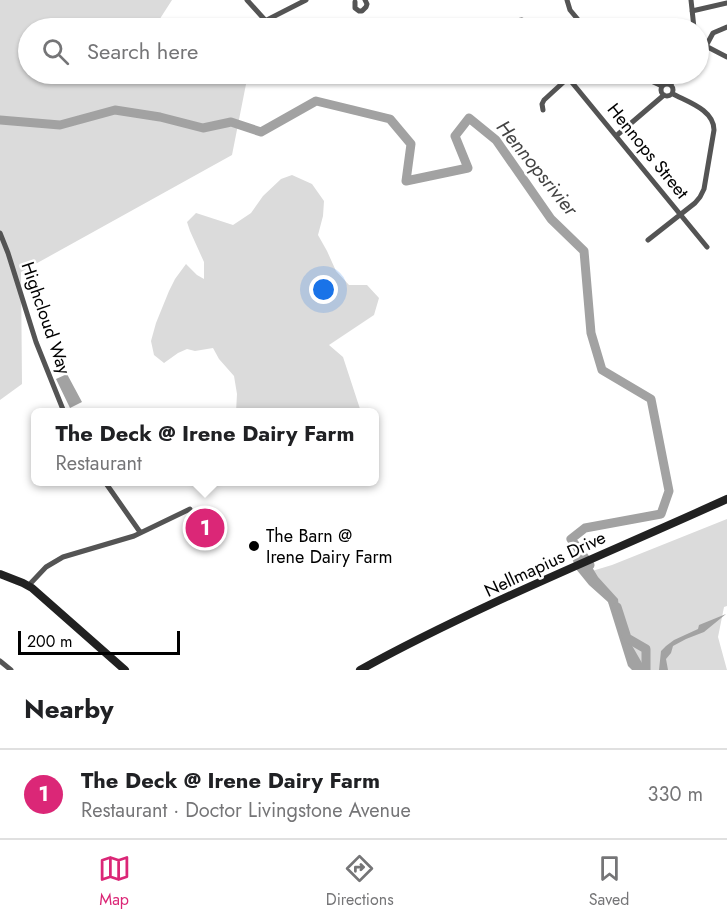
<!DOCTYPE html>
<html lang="en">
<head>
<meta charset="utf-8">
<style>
  :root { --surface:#fff; --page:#f6f6f6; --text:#202124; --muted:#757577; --line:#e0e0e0; --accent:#db2777 }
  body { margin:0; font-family:Jost,sans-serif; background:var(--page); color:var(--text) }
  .scale { position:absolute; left:18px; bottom:15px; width:162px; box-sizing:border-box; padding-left:6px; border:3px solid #000; border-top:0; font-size:16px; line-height:21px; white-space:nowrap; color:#000; -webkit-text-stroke:4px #fff; paint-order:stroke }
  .you { position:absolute; left:324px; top:290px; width:21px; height:21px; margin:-15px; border:4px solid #fff; border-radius:50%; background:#1a73e8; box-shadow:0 0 0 9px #1a73e833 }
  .badge { display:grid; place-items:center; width:39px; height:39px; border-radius:50%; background:var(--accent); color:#fff; font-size:20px; font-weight:700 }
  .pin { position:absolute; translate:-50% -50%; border:3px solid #fff; box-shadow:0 2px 6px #0006 }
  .popup { position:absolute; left:31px; top:408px; width:348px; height:78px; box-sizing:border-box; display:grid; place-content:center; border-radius:9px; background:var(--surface); filter:drop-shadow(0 2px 4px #0005); font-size:20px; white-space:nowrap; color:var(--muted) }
  .popup b { font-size:22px; color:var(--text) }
  .popup::after { content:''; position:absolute; left:50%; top:100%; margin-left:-12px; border:12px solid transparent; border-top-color:var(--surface) }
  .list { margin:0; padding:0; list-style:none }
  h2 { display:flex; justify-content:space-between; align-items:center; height:78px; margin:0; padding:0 24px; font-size:26px }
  h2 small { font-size:20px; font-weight:400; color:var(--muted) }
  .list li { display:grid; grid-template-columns:39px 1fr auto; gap:18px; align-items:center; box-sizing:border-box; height:90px; padding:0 24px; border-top:2px solid var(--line) }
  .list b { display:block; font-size:22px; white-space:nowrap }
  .list p { margin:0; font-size:20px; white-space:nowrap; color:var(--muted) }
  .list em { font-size:20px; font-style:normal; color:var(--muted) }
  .icon { flex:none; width:33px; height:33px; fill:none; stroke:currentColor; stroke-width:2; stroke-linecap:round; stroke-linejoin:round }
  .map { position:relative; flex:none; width:727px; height:670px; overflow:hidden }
  .search { position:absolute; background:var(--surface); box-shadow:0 2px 4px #0004; left:18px; right:18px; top:18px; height:66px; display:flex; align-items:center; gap:15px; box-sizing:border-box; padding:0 21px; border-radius:33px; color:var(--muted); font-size:22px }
  .sheet { height:168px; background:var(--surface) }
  nav { display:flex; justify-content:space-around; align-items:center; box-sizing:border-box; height:84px; border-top:2px solid var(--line); background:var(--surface); font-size:16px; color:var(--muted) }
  nav a { display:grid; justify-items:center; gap:3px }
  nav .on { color:var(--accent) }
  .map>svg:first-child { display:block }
  .green { fill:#dbdbdb }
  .water { fill:#a2a2a2 }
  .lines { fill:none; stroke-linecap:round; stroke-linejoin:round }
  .river { stroke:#a2a2a2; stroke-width:9 }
  .minor { stroke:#545454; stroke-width:5 }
  .secondary { stroke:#212121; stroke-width:8 }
  .poi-dot { fill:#000; stroke:#fff; stroke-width:2 }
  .labels { text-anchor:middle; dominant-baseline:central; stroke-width:5; stroke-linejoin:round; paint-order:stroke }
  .street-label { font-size:18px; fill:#000; stroke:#fff }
  .poi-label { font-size:18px; fill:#000; stroke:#fff; text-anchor:start }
  .water-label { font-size:20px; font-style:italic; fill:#434343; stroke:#fff }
</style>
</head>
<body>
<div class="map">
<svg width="727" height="670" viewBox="0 0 727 670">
  <rect width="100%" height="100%" fill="#fff"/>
  <!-- green -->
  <path class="green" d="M0,0h172l-18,28h-126v46h220l-16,81 -211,117 1,112 -22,16z
    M292,175l20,9 12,17 -1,15 -5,19 9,16 9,20 13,14h18l12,13 -5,17 -45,30 14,12 18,55h-125l1,-18 -3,-18 -15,-17 -6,-11 -18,3 -8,-2 -9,4 -14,10 -10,-8 -3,-14 5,-18 13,-32 6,-12 11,-15 11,11 7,4v-17l-14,-31 -3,-9 9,-9 37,12 18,-12 12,-17 18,-17z
    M727,519v87l-3,1 -6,30 9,33h-89l-30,-68 -16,-31 20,-6z"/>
  <!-- water -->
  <path class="water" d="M67,374l15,28 -12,6 -14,-29z
    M569,550l17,7 12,20 20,22 2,19 6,17 20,35h-14l-4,-4 -20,-64 -19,-17 -13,-16z
    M726,614l-22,18 -18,7 -13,7 -2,7 -5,6 2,11h-9l2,-19 5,-5 8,-6 24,-11 1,-4z"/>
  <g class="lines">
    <!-- river -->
    <path class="river" d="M0,120l60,5 55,-15 45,7 43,11 28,-6 30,10 55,-31 74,18 21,25 -5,37 62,-13 -13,-32 14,-18 27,22 55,79 33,32 7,82 11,37 49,29 18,92 -8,23 -76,14 -14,11 19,26
      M617,607l10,31 19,11v21"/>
    <!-- minor -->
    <path class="minor" d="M247,0l18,20
      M567,0l3,10 15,18
      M691,0l3,28
      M355,2v6l4,3h3l4,-4 1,-3 -2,-4
      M692,11l35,-8
      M251,28l55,-28
      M515,28l-1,-3 2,-4 6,-1 4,3 2,5
      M698,42l29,15
      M706,46l7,-13 14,-6
      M565,74l142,173
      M636,74l26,12
      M661 90a6 6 0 1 1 12 0a6 6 0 1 1-12 0Z
      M671,85l4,-11
      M543,110l-1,-6 2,-4 24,-22
      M616,136l48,-41
      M0,233l8,20 28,89 28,70
      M648,240l47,-37 5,-6 4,-8 10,-59c0,-20 -26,-28 -41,-36
      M105,482l35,50
      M29,585l17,-18 17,-10 71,-21 56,-27
      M0,661l11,9"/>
    <!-- secondary -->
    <path class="secondary" d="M0,574l23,9 9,5 93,82
      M360,670c118,-65 244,-115 367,-171"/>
  </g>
  <!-- markers -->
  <circle class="poi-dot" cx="254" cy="546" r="6"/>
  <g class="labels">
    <!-- street labels -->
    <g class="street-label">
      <text transform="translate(648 151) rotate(51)">Hennops Street</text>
      <text transform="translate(46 318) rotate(71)">Highcloud Way</text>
      <text transform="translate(545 564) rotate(-25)">Nellmapius Drive</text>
    </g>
    <!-- poi labels -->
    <g class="poi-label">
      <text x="266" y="536">The Barn @<tspan x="266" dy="21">Irene Dairy Farm</tspan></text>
    </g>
    <!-- water labels -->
    <g class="water-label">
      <text transform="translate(537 168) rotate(51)">Hennopsrivier</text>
    </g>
  </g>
</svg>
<div class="scale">200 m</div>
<div class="you"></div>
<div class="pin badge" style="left:205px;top:528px">1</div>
<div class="popup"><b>The Deck @ Irene Dairy Farm</b>Restaurant</div>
<div class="search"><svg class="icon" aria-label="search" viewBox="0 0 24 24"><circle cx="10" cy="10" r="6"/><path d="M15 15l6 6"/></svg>Search here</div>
</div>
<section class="sheet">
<h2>Nearby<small></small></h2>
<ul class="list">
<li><span class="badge">1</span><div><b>The Deck @ Irene Dairy Farm</b><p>Restaurant · Doctor Livingstone Avenue</p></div><em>330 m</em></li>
</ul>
</section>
<nav>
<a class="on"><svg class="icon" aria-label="map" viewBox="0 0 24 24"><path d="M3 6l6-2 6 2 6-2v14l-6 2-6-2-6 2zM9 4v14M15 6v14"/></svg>Map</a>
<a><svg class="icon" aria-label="directions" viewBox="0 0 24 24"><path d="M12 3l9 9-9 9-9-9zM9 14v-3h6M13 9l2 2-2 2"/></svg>Directions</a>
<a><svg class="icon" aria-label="saved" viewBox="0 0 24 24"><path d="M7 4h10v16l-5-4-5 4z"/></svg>Saved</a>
</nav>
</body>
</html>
